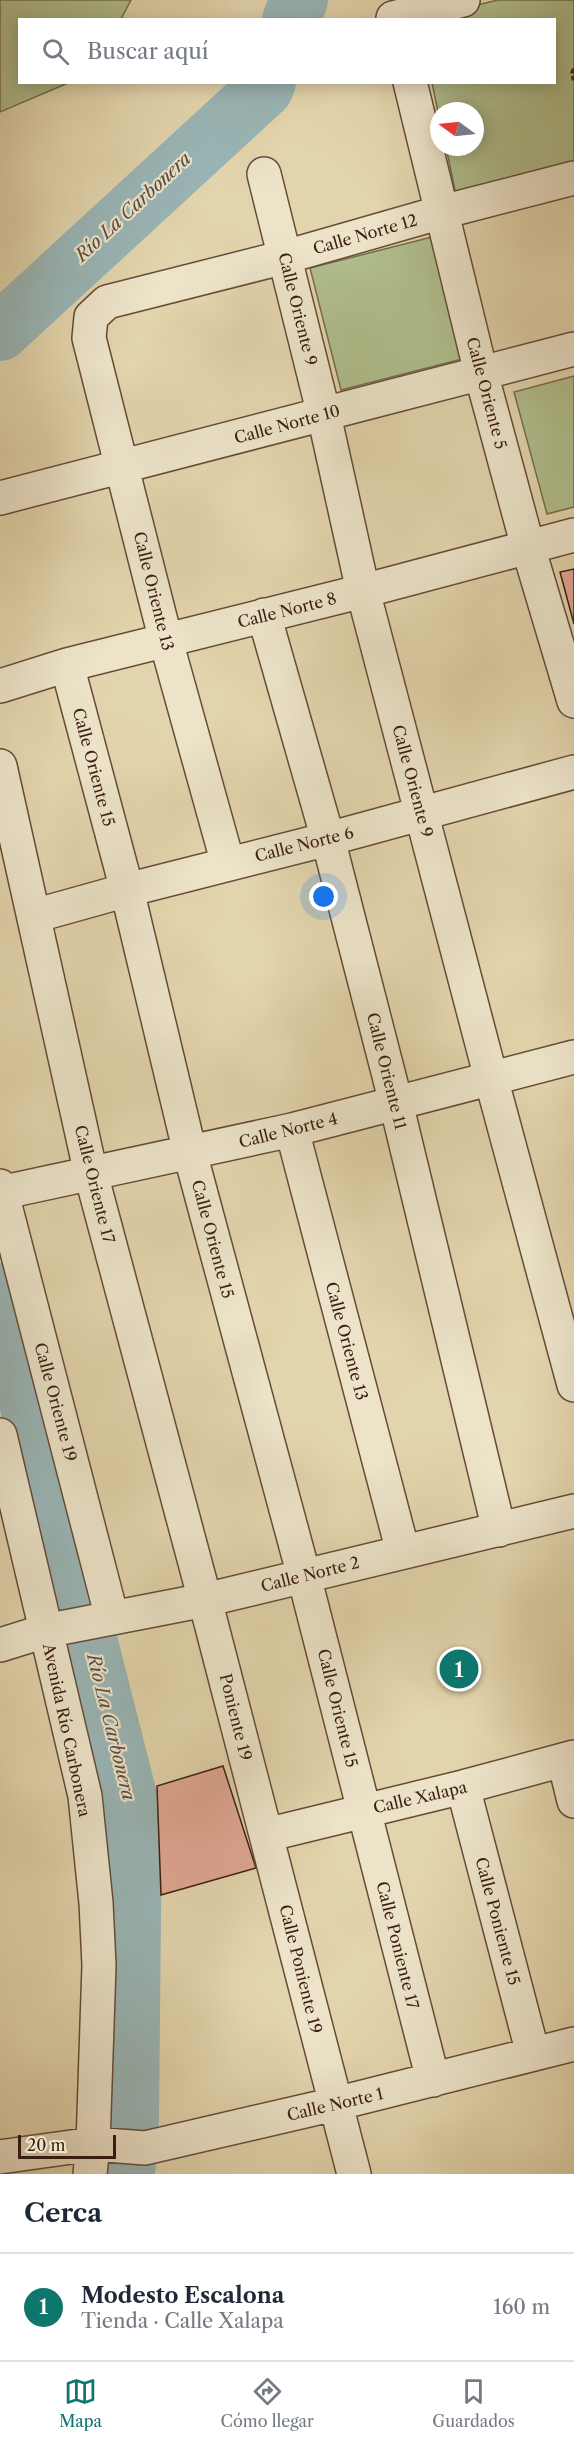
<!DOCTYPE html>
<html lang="es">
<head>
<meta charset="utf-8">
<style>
  :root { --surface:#fff; --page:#f2f2f3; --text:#1f2937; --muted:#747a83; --line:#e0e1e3; --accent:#0f766e }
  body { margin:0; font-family:"Libre Caslon Text",serif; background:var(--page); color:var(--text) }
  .compass { position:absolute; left:430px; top:102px; width:54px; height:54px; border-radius:50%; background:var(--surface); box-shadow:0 3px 15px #0003; rotate:285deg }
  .scale { position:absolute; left:18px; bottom:15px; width:98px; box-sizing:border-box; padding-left:6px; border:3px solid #3b1e11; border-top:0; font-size:16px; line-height:21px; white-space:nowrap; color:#3b1e11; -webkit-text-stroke:4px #ece3c9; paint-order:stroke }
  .you { position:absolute; left:324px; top:897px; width:21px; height:21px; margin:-15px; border:4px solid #fff; border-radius:50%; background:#1a73e8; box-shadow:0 0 0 9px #1a73e833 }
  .badge { display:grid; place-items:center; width:39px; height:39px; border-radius:50%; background:var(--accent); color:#fff; font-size:20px; font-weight:700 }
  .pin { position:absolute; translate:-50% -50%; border:3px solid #fff; box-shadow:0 2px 6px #0006 }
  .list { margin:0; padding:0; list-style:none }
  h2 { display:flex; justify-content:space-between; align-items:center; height:78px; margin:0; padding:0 24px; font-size:26px }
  h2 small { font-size:20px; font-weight:400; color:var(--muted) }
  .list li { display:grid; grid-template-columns:39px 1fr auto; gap:18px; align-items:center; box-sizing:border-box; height:108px; padding:0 24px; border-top:2px solid var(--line) }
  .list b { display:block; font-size:22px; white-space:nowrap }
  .list p { margin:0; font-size:20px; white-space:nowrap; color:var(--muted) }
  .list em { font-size:20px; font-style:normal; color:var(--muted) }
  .icon { flex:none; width:33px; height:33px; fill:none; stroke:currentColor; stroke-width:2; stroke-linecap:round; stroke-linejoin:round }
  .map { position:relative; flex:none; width:574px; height:2174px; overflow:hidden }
  .search { position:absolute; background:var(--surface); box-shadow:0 3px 15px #0003; left:18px; right:18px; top:18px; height:66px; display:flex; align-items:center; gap:15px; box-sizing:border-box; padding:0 21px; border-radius:0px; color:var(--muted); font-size:22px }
  .sheet { height:186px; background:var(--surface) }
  nav { display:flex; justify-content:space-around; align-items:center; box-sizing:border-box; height:84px; border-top:2px solid var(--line); background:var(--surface); font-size:16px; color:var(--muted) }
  nav a { display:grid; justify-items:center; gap:3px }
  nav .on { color:var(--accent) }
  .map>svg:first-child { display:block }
  .green { fill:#b0bd8c; stroke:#766e4e; stroke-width:1.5 }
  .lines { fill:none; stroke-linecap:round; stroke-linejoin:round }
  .river { stroke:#99b5b5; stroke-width:58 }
  .building { fill:#dfa792; stroke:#3b1e11; stroke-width:1.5 }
  .minor-casing { stroke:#654c38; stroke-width:36 }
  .path { stroke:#3b1e11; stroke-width:4; stroke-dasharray:4.5 3; stroke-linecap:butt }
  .minor { stroke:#ece3c9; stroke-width:33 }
  .labels { text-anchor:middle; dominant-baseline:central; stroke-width:4.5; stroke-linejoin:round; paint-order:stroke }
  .street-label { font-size:16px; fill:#3b1e11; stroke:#ece3c9 }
  .water-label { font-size:18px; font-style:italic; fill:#574b42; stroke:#ece3c9 }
</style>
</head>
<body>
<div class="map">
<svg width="574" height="2174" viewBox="0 0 574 2174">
  <rect width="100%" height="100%" fill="#e2d4ac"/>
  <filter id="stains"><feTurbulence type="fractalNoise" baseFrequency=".00333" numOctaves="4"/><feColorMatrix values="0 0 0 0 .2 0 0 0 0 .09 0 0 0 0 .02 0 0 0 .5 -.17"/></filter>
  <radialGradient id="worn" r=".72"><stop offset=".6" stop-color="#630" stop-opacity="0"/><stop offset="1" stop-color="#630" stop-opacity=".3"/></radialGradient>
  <!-- green -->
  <path class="green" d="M0,0h131l-10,19 -101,1v62l48,1 -68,29z
    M498,0h76v171l-117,29 -11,-53h29v-36h-36v6l-7,-34 122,-1v-62l-136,-1z
    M436,236l30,122 -125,32 -31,-122z
    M574,376v131l-27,7 -33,-122z"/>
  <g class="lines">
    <!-- river -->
    <path class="river" d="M291,20l8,-20
      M0,332l264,-243 3,-7
      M0,1292l133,524 -3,301 -4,57"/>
  </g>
  <!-- building -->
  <path class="building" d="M574,569v55l-14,-52z
    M223,1766l33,102 -95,27 -4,-109z"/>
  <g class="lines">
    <defs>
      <path id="minor" d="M393,18l70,-18
        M410,82l71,291 47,174 46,154
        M264,174l60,241 39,176 128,487 83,307
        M0,498l574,-149
        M264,615l64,224 68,264 103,427
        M67,665l60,225 63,263 114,423 129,504
        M0,686l67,-21 296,-74 211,-56
        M0,766l91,408 114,426 149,574
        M228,864l-62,-223 -77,-303 2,-21 16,-15 178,-45 157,-45 132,-34
        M34,916l93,-26 201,-51 246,-67
        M292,1130l111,422
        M0,1186l112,432
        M0,1193l292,-63 282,-73
        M0,1435l85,361 11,107 3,62 -6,179 -3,30
        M0,1645l45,-14 160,-31 369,-89
        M564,1760l10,41
        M463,1787l70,267
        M266,1835l197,-48 111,-30
        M0,2157l93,-13 52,4 190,-44 239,-60"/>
    </defs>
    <!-- minor casing -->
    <use href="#minor" class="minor-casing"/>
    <!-- path -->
    <path class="path" d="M574,69l-2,4 2,8"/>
    <!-- minor -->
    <use href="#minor" class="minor"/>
  </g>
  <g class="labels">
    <!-- street labels -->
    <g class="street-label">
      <text transform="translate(365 234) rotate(-16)">Calle Norte 12</text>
      <text transform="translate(298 309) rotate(76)">Calle Oriente 9</text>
      <text transform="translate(487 393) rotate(75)">Calle Oriente 5</text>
      <text transform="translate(287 424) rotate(-15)">Calle Norte 10</text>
      <text transform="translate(154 591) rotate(76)">Calle Oriente 13</text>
      <text transform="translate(287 610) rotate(-14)">Calle Norte 8</text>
      <text transform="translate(94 767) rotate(75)">Calle Oriente 15</text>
      <text transform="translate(413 781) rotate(75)">Calle Oriente 9</text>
      <text transform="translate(304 844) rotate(-14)">Calle Norte 6</text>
      <text transform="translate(387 1071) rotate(76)">Calle Oriente 11</text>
      <text transform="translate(288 1130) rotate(-14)">Calle Norte 4</text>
      <text transform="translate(95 1184) rotate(76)">Calle Oriente 17</text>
      <text transform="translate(213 1239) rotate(75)">Calle Oriente 15</text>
      <text transform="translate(347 1341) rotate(75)">Calle Oriente 13</text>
      <text transform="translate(56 1402) rotate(75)">Calle Oriente 19</text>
      <text transform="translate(310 1574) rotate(-14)">Calle Norte 2</text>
      <text transform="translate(338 1708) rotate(76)">Calle Oriente 15</text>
      <text transform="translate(236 1717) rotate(76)">Poniente 19</text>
      <text transform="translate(67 1730) rotate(78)">Avenida Río Carbonera</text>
      <text transform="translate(420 1797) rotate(-13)">Calle Xalapa</text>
      <text transform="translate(498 1921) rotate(75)">Calle Poniente 15</text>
      <text transform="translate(398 1945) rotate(76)">Calle Poniente 17</text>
      <text transform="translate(301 1969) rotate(76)">Calle Poniente 19</text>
      <text transform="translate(335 2104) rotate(-13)">Calle Norte 1</text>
    </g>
    <!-- water labels -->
    <g class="water-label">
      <text transform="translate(133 207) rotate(-43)">Río La Carbonera</text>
      <text transform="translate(111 1727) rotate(76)">Río La Carbonera</text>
    </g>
  </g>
  <rect width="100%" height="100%" filter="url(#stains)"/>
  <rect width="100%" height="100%" fill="url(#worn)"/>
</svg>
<svg class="compass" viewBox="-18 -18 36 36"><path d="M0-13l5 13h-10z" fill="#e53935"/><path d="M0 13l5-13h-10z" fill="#747a83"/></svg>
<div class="scale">20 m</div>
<div class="you"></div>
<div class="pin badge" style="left:459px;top:1669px">1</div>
<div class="search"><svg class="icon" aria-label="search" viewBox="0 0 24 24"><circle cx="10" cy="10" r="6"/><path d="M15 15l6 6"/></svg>Buscar aquí</div>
</div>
<section class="sheet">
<h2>Cerca<small></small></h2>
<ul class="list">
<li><span class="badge">1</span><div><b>Modesto Escalona</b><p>Tienda · Calle Xalapa</p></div><em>160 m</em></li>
</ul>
</section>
<nav>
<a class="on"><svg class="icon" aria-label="map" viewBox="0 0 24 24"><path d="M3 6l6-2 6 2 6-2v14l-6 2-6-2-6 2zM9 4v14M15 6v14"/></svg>Mapa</a>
<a><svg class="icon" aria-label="directions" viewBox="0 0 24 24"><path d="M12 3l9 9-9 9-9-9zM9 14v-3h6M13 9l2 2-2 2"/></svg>Cómo llegar</a>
<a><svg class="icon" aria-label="saved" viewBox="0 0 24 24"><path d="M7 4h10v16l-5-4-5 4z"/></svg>Guardados</a>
</nav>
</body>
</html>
